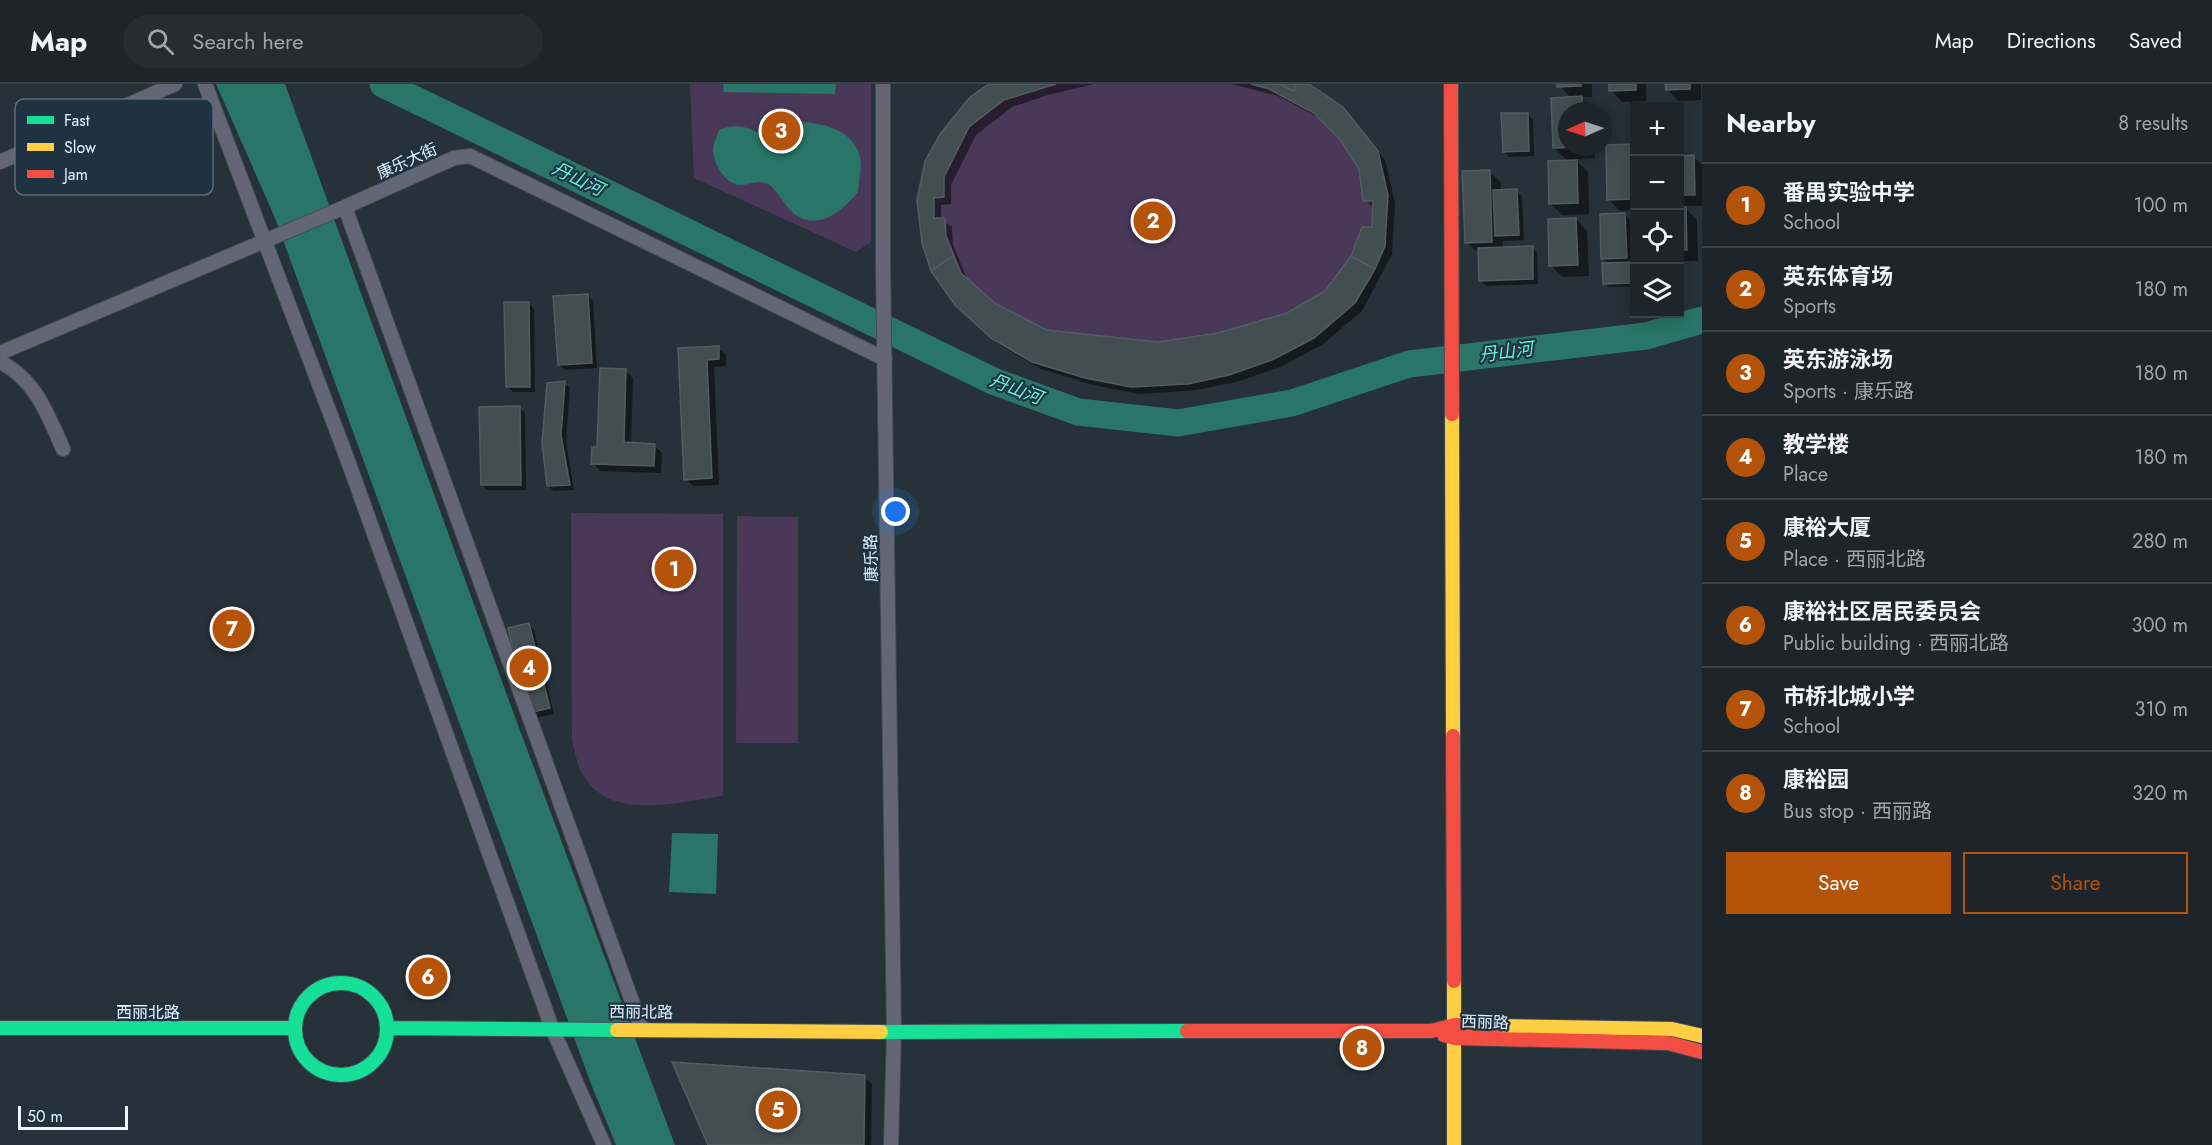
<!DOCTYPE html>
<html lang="en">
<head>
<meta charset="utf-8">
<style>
  :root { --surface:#1d252b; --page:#252d33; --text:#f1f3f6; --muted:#a0a5a9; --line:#3b4247; --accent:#b45309 }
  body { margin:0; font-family:Jost,"Noto Sans SC",sans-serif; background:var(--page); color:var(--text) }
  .controls { position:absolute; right:18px; top:18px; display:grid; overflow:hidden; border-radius:0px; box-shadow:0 3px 15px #0003 }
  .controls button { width:54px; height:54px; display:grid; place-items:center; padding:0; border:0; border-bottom:2px solid var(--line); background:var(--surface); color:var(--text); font:30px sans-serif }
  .compass { position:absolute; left:1558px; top:18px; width:54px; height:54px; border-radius:50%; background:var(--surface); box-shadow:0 3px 15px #0003; rotate:267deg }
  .scale { position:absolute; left:18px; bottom:15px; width:110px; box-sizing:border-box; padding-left:6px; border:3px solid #e8f4fe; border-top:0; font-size:16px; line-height:21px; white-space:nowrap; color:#e8f4fe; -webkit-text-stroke:4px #1f3241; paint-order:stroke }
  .you { position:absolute; left:896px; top:428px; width:21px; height:21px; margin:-15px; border:4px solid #fff; border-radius:50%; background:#1a73e8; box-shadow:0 0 0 9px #1a73e833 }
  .badge { display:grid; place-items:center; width:39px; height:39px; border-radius:50%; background:var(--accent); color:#fff; font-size:20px; font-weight:700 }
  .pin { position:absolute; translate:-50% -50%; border:3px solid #fff; box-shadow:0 2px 6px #0006 }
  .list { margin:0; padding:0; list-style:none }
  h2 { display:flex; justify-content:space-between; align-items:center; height:78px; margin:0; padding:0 24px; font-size:26px }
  h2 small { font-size:20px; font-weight:400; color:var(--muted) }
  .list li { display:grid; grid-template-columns:39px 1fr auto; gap:18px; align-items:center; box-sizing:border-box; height:84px; padding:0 24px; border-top:2px solid var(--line) }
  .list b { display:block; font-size:22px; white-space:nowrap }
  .list p { margin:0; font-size:20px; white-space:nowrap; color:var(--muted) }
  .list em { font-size:20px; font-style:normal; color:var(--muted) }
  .actions { display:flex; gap:12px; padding:18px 24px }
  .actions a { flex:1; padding:14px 0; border:2px solid var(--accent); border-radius:0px; text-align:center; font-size:21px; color:var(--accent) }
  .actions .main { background:var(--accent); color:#fff }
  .icon { flex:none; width:33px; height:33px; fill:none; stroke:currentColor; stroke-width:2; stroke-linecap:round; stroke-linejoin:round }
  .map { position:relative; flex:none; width:1702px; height:1061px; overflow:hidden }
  header { display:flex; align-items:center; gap:36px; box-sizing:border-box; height:84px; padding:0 30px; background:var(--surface); border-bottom:2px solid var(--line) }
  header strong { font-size:28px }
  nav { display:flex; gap:33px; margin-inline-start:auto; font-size:21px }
  .search { width:420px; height:54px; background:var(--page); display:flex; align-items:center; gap:15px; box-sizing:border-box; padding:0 21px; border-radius:33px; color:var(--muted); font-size:22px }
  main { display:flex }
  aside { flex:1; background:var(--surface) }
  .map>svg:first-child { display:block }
  .green { fill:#4a3859 }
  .water { fill:#297567 }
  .shadow { fill:#0007 }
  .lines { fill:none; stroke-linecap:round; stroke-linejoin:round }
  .river { stroke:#297567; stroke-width:27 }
  .building { fill:#434e53; stroke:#525c61; stroke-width:1.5 }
  .street-casing { stroke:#444c53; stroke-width:16 }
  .fast-casing { stroke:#444c53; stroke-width:16 }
  .slow-casing { stroke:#444c53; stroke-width:16 }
  .jam-casing { stroke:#444c53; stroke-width:16 }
  .street { stroke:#636775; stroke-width:14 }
  .fast { stroke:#16e098; stroke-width:14 }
  .slow { stroke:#ffcf43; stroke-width:14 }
  .jam { stroke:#f24e42; stroke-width:14 }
  .labels { text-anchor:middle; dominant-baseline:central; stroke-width:4.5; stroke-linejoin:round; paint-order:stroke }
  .street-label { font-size:16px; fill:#e8f4fe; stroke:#1f3241 }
  .water-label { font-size:18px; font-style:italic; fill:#66f9db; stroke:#1f3241 }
  .key { fill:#1f3241; stroke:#5b6c7a; stroke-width:1.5 }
  .key-label { font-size:16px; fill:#e8f4fe }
</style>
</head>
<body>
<header>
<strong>Map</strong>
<div class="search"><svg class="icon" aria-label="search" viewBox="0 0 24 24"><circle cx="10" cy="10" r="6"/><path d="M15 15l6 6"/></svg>Search here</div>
<nav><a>Map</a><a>Directions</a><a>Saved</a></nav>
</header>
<main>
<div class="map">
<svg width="1702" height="1061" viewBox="0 0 1702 1061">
  <rect width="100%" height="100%" fill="#273139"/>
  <!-- green -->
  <path class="green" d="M690,0h181v158l-15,10 -162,-74z
    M989,0h320l34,23 35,44 -3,118 -20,34 -41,35 -42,22 -43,15 -41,9 -57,3 -46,-9 -53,-16 -41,-24 -36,-33 -24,-34 -9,-28 -5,-43 8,-39 45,-64z
    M571,429l152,1v282c-44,6 -113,26 -140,-21 -6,-9 -8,-24 -11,-35z
    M737,432l61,1v226h-62z"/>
  <!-- water -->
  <path class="water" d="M216,0h69l227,625 163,436h-59l-25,-61 -316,-866z
    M723,0h113l-1,10 -111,-2z
    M797,38c22,0 53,6 62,31 4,11 0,27 -1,39 -15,18 -41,42 -66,20 -8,-8 -15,-22 -24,-28 -10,-5 -18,1 -27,1 -15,0 -26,-19 -28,-33 -1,-6 4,-15 6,-22 39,-16 43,27 78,-8z
    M672,749l46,1 -2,60 -47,-2z"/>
  <!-- shadow -->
  <path class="shadow" d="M991,0h103l-46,11 -36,12 -36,28 -25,50v19l-10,1v15l11,7 1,18 15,36 27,24 51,26 112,12 60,-9 70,-19 38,-23 47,-64 1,-20 -9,-8 -4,-31 -19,-29 -19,-20 -45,-24 -46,-12h75l43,33 35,43 10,43 -3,51 -30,57 -40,34 -42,22 -43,15 -41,8 -56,4 -47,-9 -52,-16 -41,-24 -43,-41 -39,-104z
    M1558,0h34v13h-11l12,14h-26v36h27l1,11 -21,1 14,13 1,42 -27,1 -11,-11 17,-43 -14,-13 17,-50z
    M1611,0h35v17l-24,1 -11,-12z
    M1667,0h34v16l-23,1 -11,-12z
    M1528,30l5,6 1,36 -25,1 -5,-6z
    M1607,62h27v64l-14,1 -11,-11z
    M1680,73h13l9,8v41h-19l14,14 1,41h-18z
    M1489,87l12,12v8h15l6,5 2,44 -21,1v8l29,-1 5,5 1,31 -52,2 -5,-6 -1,-26 -14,-12z
    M1625,131l9,10v61l-26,1 -3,-4 4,-19 -6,-6z
    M1576,135l11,12 2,45 -27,1 -11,-12z
    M587,211l6,6 4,67 -32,2 -6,-5z
    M528,219l6,6 1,83h-22l-6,-6z
    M718,264l8,7v11l-12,1 5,118 -26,1 -7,-7 -6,-130z
    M626,287l7,7 -2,66 23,1 8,8 -1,20 -61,-2 -7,-8z
    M564,299l6,5 -4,54 8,48 -20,1 -6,-5z
    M520,324l5,5 1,77h-38l-6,-5z
    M529,541l5,5 20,84 -20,4z
    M864,993l8,7 -1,61h-161z"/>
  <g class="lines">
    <!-- river -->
    <path class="river" d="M383,0l610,297 85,31 100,11 114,-20 117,-39 237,-28 56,-16"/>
  </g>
  <!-- building -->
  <path class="building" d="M989,0h67l-52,16 -35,27 -25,50v20l-10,1v20h11l1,18 15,37 35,31 51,26 111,12 60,-9 69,-20 38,-22 26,-35 11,-29h10l1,-26h-10l-4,-32 -18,-28 -27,-28 -45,-24 -18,-5h58l34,23 35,44 10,44 -3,51 -10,23 -20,34 -41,35 -42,22 -43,15 -41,9 -57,3 -46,-9 -53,-16 -41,-24 -36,-33 -24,-34 -9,-28 -5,-43 8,-39 15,-27 30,-37z
    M1279,0h17l-2,7z
    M1557,0h24v2l-24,1z
    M1609,0h27v6l-27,1z
    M1665,0h25v5l-24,1z
    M1582,12l1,15h-16v36h17l-31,1 -2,-50z
    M1501,29h27l1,38 -26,1z
    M1634,60v55l-27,1 -1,-55z
    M1694,71l1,40h-15v-39z
    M1577,76l1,43 -29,1 -1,-43z
    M1490,86l2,72 -27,1 -3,-72z
    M1517,105l2,46 -24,1 -2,-46z
    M1686,123l1,43h-7v-42z
    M1625,129l2,45 -26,1 -1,-45z
    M1576,134l2,47 -29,1 -1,-47z
    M1533,162v33l-54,2 -1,-33z
    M953,172l8,17 35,31 51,26 111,12 60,-9 69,-20 38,-22 26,-35 24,13 -20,34 -41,35 -42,22 -43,15 -41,9 -57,3 -46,-9 -53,-16 -41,-24 -36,-33 -24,-34z
    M1634,178v21l-31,1 -1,-21z
    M588,210l4,69 -34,2 -5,-69z
    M504,218h25l1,85h-24z
    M719,262v13l-12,1 5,118 -28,2 -6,-132z
    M600,284l26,1 -2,73 31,2 -1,22 -63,-2 1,-17h5z
    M565,297l-4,54 9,50 -23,1 -5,-43 5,-60z
    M520,322l1,79h-40l-2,-78z
    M529,539l21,85 -22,5 -20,-85z
    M672,978l193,13 -1,70h-156z"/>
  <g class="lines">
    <defs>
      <path id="street" d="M205,0l139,366 208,578 52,117
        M883,0v180l11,768 -3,113
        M0,78l175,-78
        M345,123l297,822
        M0,269l345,-146 109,-49 16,-2 415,203
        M0,278c35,17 48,53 63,87"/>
      <path id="fast" d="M295 945a46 46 0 1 1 92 0a46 46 0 1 1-92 0Z
        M0,944h295
        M388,944l229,2
        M881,948l306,-1"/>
      <path id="slow" d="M1452,330l1,322
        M1454,897v164
        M1498,942l174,3 30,7
        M617,946l264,2"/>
      <path id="jam" d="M1451,0l1,330
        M1453,652l1,245
        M1187,947h244l24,-6 43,1
        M1444,951l11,3 213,5 34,9"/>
    </defs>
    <!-- street casing -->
    <use href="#street" class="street-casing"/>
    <!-- fast casing -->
    <use href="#fast" class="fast-casing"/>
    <!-- slow casing -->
    <use href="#slow" class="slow-casing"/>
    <!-- jam casing -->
    <use href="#jam" class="jam-casing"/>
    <!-- street -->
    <use href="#street" class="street"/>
    <!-- fast -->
    <use href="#fast" class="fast"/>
    <!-- slow -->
    <use href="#slow" class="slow"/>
    <!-- jam -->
    <use href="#jam" class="jam"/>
  </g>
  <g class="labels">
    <!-- street labels -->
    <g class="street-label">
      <text transform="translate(407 77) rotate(-24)">康乐大街</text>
      <text transform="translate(871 474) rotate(-91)">康乐路</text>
      <text x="148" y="928">西丽北路</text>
      <text transform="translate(641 928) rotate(1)">西丽北路</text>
      <text transform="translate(1485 938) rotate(2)">西丽路</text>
    </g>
    <!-- water labels -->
    <g class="water-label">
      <text transform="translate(578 95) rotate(26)">丹山河</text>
      <text transform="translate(1506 268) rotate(-7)">丹山河</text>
      <text transform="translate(1016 305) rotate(21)">丹山河</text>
    </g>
  </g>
  <!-- legend -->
  <rect x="15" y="15" width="198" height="96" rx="9" class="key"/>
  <rect x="27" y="32" width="27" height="8" fill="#16e098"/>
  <rect x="27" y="59" width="27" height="8" fill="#ffcf43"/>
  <rect x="27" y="86" width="27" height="8" fill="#f24e42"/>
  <g class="key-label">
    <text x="64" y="42">Fast</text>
    <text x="64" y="69">Slow</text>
    <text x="64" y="96">Jam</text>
  </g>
</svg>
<div class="controls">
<button>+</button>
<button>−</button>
<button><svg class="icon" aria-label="locate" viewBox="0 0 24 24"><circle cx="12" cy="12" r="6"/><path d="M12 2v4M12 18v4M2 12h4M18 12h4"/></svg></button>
<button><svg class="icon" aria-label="layers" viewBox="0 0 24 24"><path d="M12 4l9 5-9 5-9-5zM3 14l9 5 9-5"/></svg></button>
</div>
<svg class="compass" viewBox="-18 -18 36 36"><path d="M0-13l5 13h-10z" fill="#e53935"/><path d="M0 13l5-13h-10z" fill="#a0a5a9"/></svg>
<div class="scale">50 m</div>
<div class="you"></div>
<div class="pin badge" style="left:674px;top:485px">1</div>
<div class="pin badge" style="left:1153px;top:137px">2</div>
<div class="pin badge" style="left:781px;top:47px">3</div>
<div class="pin badge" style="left:529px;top:584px">4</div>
<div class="pin badge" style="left:778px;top:1026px">5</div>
<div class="pin badge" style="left:428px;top:893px">6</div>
<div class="pin badge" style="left:232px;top:545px">7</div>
<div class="pin badge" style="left:1362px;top:964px">8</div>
</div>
<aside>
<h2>Nearby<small>8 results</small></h2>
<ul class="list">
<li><span class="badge">1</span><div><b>番禺实验中学</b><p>School</p></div><em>100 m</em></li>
<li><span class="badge">2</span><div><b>英东体育场</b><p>Sports</p></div><em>180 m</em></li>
<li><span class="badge">3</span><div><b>英东游泳场</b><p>Sports · 康乐路</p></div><em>180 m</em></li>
<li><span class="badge">4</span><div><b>教学楼</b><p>Place</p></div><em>180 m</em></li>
<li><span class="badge">5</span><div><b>康裕大厦</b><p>Place · 西丽北路</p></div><em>280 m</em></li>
<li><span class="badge">6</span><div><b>康裕社区居民委员会</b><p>Public building · 西丽北路</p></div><em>300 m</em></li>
<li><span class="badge">7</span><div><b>市桥北城小学</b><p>School</p></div><em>310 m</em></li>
<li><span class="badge">8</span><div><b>康裕园</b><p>Bus stop · 西丽路</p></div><em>320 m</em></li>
</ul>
<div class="actions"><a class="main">Save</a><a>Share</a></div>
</aside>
</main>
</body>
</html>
